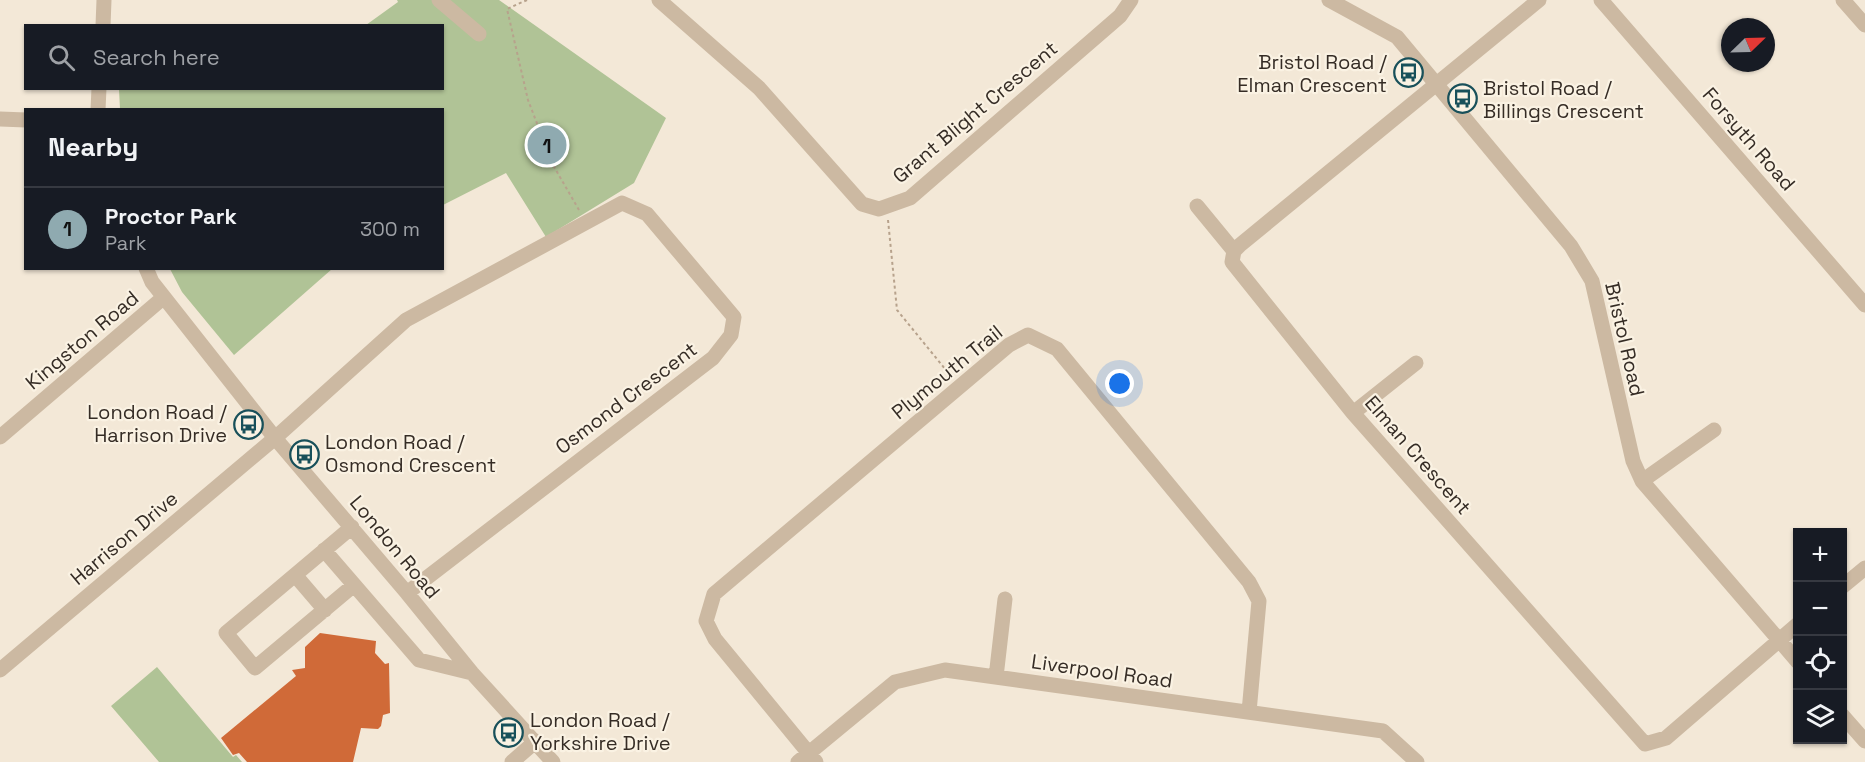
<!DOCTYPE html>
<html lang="en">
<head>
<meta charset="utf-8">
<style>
  :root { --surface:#171b24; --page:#20242c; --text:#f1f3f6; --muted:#9ea1a6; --line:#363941; --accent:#8faab0 }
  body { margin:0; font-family:"Space Grotesk",sans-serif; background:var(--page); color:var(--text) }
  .controls { position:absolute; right:18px; bottom:18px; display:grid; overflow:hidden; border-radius:0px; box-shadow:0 2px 4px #0004 }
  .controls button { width:54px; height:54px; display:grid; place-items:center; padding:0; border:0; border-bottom:2px solid var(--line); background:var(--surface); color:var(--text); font:30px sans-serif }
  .compass { position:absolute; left:1721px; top:18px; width:54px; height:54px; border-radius:50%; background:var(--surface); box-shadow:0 2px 4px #0004; rotate:67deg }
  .you { position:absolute; left:1120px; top:384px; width:21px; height:21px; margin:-15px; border:4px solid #fff; border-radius:50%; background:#1a73e8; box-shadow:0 0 0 9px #1a73e833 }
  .badge { display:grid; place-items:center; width:39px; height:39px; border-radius:50%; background:var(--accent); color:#111; font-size:20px; font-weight:700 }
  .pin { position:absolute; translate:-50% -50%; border:3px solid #fff; box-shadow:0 2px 6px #0006 }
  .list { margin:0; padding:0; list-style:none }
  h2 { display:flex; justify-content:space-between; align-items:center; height:78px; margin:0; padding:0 24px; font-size:26px }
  h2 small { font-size:20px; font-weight:400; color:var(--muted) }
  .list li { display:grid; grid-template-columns:39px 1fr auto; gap:18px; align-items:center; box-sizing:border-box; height:84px; padding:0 24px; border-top:2px solid var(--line) }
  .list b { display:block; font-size:22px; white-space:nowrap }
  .list p { margin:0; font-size:20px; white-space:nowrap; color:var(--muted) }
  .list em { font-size:20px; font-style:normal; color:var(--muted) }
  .icon { flex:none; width:33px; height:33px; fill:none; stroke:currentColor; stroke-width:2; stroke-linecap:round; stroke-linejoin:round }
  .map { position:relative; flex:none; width:1865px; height:762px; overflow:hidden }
  .search { position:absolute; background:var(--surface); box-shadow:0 2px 4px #0004; left:24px; top:24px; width:420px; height:66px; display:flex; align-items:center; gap:15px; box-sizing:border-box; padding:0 21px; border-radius:0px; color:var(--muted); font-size:22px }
  .panel { position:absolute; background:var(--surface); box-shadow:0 2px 4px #0004; left:24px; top:108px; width:420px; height:162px; border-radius:0px }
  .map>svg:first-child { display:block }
  .green { fill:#b0c396 }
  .building { fill:#d06a38 }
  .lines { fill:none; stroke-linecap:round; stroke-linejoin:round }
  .path { stroke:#b7a28c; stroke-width:2; stroke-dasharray:3 3; stroke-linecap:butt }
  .minor { stroke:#ccb9a2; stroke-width:15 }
  .labels { text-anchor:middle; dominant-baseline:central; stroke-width:4.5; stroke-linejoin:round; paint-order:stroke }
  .poi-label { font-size:20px; fill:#352c25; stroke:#faf2e3; text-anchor:start }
  .street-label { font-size:20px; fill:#352c25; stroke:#faf2e3 }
</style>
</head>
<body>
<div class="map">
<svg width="1865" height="762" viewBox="0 0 1865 762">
  <rect width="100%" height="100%" fill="#f3e8d7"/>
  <!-- green -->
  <path class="green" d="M397,0h102l167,118 -32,65 -88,54 -40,-64 -63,32 -1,-95 -322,-1 -1,-20 323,-1v-62l-76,-1 32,-23z
    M170,269h162l-98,86 -52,-63z
    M157,667l76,90 3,-2 6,7h-83l-48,-56z"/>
  <!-- building -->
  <path class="building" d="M320,633l56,8 -1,12 10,11 4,-1 1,50 -7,2 -2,11 -3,3 -17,-1 -8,34h-106l-8,-9 -6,2 -12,-17 75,-62 -4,-6 13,-2v-21z"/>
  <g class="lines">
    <!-- path -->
    <path class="path" d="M527,0l-20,9 21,91 25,65 26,45
      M888,220l9,90 53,65"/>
    <!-- minor -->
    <path class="minor" d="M439,0l40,34
      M659,0l100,88 103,116 17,5 31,-11 210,-182 11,-16
      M1329,0l68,37 174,209 21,35 41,180 9,20 156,181
      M1539,0l-299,245 -6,6 -2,11 121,151 292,331 21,-6 132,-114
      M1601,0l264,305
      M1843,0l22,25
      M103,26l1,-26
      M98,110l1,-22
      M0,119l26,1
      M1197,206l37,45
      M146,268l6,14 123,156 132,155 65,80 81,89
      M1353,413l63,-50
      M0,437l164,-140
      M1642,481l72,-51
      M352,527l-126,106 29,35 99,-83
      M324,550l95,110 53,13
      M295,575l30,35
      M1842,587l23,-19
      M0,670l275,-232 131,-118 216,-117 25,11 87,103 -3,18 -18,23 -306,235
      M996,677l9,-78
      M1842,715l23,26
      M512,762l24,-21
      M798,762l97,-80 50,-12 438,61 34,31
      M816,762l-101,-123 -9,-18 8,-27 295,-249 19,-10 29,14 192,233 10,19 -10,111"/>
  </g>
  <!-- icons -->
  <defs>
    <symbol id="bus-ring" viewBox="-11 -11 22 22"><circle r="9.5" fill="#faf2e3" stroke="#18505a" stroke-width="1.5"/><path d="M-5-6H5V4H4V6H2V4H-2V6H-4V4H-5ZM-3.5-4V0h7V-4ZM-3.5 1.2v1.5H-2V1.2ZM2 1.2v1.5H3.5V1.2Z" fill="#18505a"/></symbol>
  </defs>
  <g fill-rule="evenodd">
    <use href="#bus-ring" x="1392" y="56" width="33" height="33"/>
    <use href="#bus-ring" x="1446" y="82" width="33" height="33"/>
    <use href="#bus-ring" x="232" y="408" width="33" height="33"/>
    <use href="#bus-ring" x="288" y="438" width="33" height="33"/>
    <use href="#bus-ring" x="492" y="716" width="33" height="33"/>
  </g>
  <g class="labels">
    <!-- poi labels -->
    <g class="poi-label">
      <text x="1387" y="62" text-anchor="end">Bristol Road /<tspan x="1387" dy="23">Elman Crescent</tspan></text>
      <text x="1483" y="88">Bristol Road /<tspan x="1483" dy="23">Billings Crescent</tspan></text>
      <text x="227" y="412" text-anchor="end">London Road /<tspan x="227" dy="23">Harrison Drive</tspan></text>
      <text x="325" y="442">London Road /<tspan x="325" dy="23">Osmond Crescent</tspan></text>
      <text x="530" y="720">London Road /<tspan x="530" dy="23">Yorkshire Drive</tspan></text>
    </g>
    <!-- street labels -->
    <g class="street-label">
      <text transform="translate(975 112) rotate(-40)">Grant Blight Crescent</text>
      <text transform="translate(1749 139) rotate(49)">Forsyth Road</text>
      <text transform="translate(1625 339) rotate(77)">Bristol Road</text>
      <text transform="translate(82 340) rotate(-40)">Kingston Road</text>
      <text transform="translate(947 372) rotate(-39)">Plymouth Trail</text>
      <text transform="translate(626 398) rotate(-37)">Osmond Crescent</text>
      <text transform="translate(1418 455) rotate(49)">Elman Crescent</text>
      <text transform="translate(124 538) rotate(-40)">Harrison Drive</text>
      <text transform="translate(395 547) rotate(50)">London Road</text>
      <text transform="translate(1102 671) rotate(8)">Liverpool Road</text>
    </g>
  </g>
</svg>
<div class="controls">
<button>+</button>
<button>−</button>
<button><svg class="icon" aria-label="locate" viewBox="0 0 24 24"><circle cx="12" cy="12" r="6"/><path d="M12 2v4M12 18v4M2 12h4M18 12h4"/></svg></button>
<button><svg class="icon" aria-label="layers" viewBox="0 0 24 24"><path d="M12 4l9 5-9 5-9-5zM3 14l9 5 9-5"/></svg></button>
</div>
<svg class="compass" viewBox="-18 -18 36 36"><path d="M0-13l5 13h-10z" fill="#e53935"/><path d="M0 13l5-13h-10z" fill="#9ea1a6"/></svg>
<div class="you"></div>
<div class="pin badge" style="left:547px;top:145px">1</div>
<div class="search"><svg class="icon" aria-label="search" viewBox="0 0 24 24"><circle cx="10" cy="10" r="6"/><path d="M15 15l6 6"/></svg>Search here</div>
<section class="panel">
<h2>Nearby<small></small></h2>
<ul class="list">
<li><span class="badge">1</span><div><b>Proctor Park</b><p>Park</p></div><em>300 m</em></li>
</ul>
</section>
</div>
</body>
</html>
